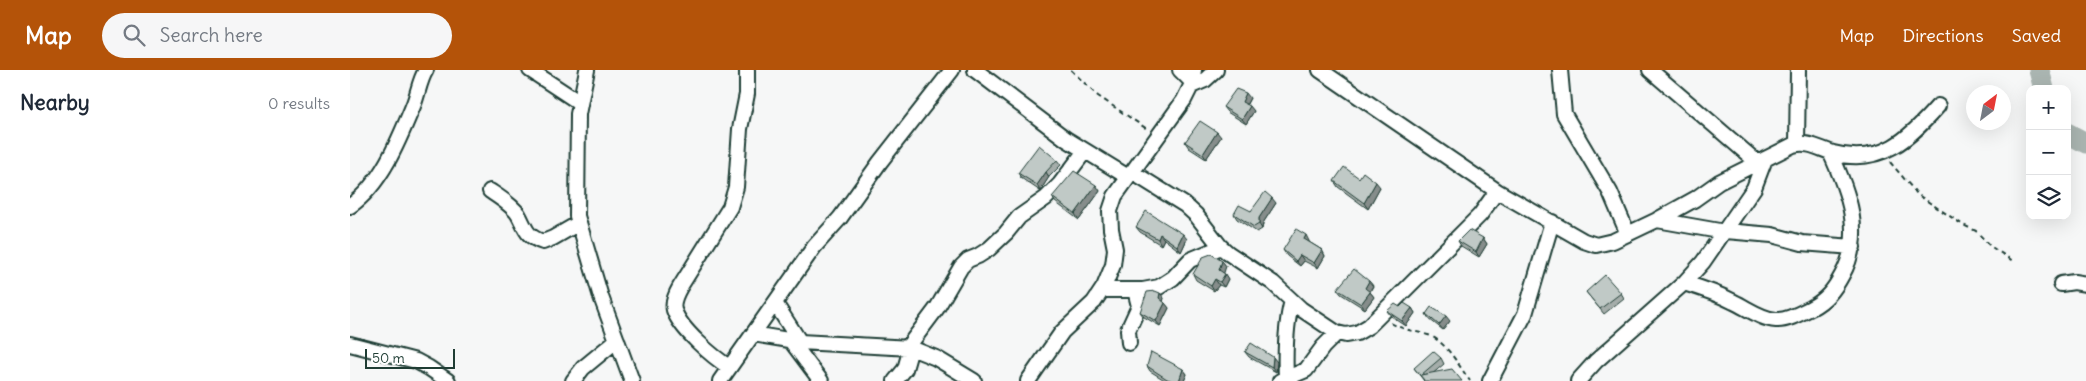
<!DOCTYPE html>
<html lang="en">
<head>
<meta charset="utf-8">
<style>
  :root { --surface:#fff; --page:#f6f6f7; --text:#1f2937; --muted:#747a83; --line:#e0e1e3; --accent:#b45309 }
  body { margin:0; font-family:Delius,sans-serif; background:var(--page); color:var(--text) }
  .controls { position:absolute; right:15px; top:15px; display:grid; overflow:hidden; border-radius:10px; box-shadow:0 5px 20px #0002 }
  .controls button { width:45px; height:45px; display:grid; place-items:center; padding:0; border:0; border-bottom:1px solid var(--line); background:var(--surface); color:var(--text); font:25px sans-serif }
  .compass { position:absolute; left:1616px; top:15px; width:45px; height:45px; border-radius:50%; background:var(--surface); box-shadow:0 5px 20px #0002; rotate:32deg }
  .scale { position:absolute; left:15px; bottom:12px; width:90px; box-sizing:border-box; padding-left:5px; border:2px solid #1f3d34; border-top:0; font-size:14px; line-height:18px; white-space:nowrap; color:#1f3d34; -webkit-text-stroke:4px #fff; paint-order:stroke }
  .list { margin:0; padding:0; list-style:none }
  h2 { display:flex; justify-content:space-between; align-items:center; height:65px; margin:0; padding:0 20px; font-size:21px }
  h2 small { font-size:16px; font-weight:400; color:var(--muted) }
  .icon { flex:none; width:28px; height:28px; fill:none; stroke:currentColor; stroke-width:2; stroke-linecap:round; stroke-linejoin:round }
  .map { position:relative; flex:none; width:1736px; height:311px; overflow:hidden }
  header { display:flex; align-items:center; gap:30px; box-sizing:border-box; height:70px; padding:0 25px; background:var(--accent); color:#fff }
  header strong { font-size:24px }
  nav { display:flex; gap:28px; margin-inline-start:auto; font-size:18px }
  .search { width:350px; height:45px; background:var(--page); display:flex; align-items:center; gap:12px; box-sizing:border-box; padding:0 18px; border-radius:28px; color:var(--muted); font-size:19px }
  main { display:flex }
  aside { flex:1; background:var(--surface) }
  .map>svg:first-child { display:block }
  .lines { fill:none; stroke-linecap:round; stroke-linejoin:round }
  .river { stroke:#aab5b1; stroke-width:21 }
  .minor-casing { stroke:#1f3d34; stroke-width:18 }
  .path { stroke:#1f3d34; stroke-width:2; stroke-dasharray:5 4; stroke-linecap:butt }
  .minor { stroke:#fff; stroke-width:14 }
  .wall { fill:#a5adaa; stroke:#1f3d34 }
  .shaded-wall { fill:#868d8b; stroke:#1f3d34 }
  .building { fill:#c0c9c6; stroke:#1f3d34 }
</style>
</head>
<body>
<header>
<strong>Map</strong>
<div class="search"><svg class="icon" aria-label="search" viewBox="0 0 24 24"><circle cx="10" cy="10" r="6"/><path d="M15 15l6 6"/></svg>Search here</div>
<nav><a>Map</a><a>Directions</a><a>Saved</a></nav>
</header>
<main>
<aside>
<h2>Nearby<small>0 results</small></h2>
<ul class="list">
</ul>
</aside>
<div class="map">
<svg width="1736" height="311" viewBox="0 0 1736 311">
  <rect width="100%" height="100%" fill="#f6f7f7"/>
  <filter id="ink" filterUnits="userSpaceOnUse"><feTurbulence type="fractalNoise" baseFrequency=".02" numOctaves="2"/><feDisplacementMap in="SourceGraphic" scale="10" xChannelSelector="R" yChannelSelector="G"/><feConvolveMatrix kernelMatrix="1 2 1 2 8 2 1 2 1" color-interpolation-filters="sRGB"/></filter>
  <g filter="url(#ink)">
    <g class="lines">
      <!-- river -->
      <path class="river" d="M1689,0l5,19
        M1717,63l19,10"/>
      <defs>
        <path id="minor" d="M180,0l50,33
          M237,0l-9,44 -1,102 24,81 31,84
          M625,0l91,69 62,38
          M830,0l12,12
          M970,0l177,121 87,50 12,4 17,-4 44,-21 38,-21 24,-17 74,-37c15,-4 25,3 40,8 48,13 76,-14 105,-47
          M1210,0l4,44 46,78 18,42
          M1300,0l108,93
          M841,16l14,-6 11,-10
          M1447,74l1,-74
          M782,102l53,33 11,10 24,31 8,7 45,30 28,26 36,24 9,2 11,-2 12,-7 111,-111 17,-24
          M140,121c9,6 22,14 28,23 8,14 7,22 25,28l10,-4 26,-15
          M0,136c31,-21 49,-66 63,-100 5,-11 6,-25 13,-36
          M1307,150l68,12
          M1376,161l46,4 30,8 51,4
          M1334,213c17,5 33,10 50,19 13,6 27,17 42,18 11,1 25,-7 35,-12 15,-8 23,-18 31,-33 23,-41 6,-84 -12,-123
          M1711,214l13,-2 12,2
          M752,220h41l16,-3 14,-9 17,-18 31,-13
          M425,233l25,39
          M403,264l47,8 111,6 25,10 38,23
          M441,271l30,40
          M779,273l-1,-13 11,-24 -4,-16
          M0,274l66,17 13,7 19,13
          M557,278l30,-40 24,-41 7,-7 10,-4 11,-7 17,-16 13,-16 27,-19 14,-14 25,-33
          M379,297c-16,-10 -49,-38 -55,-57 -2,-7 2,-16 6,-23l50,-80 6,-20 4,-58 7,-35v-24
          M936,309c-1,-26 -1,-53 6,-78
          M223,311l10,-13 34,-28
          M370,311l94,-134 26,-29 40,-56 72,-92
          M545,311l10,-12 6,-21
          M678,311l34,-49 32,-30 10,-15 9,-22 2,-16 -4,-20 -1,-18 5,-15 69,-96 7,-14 3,-16
          M930,311l26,-11 17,-23 14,-14
          M1140,311l35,-67 27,-92
          M1228,311l18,-20 88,-78 19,-21 51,-74 11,-29"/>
      </defs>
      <!-- minor casing -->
      <use href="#minor" class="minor-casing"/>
      <!-- path -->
      <path class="path" d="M721,0l27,26 49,33
        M1540,92l28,33 45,30 13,6 14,15 23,15
        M1041,253c12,7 24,8 37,12 18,6 31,31 42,46"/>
      <!-- minor -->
      <use href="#minor" class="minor"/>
    </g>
    <!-- wall -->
    <path class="wall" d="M900,28l-3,6 7,7 -8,13 -19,-12 -4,-5z
      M871,67l-15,22 -17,-11 -4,-6z
      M707,90l4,5 -12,12 -9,14 -19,-13 -3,-5z
      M1009,108l21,9 -12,22 -30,-22 -4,-6z
      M746,115l4,6 -21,29 -24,-18 -3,-5z
      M926,133l-13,20 -1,6 -5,3 -20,-13 -3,-5 17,-3z
      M786,157l51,12 -6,13 -17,-13 -3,6 -21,-13z
      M1133,168l4,6 -8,13 -18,-11 -3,-5z
      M959,171v1l13,8 3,6 -7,12 -14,-7 -4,5 -13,-10 -4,-6z
      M872,191l4,5 -3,7 5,6 -4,8 -5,-2 -5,6 -18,-11 -3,-6z
      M1019,211l4,5 -3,6 4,5 -9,12 -24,-15 -4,-5z
      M1236,222l35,1 3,5 -20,16z
      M814,228l-1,3 6,7 -9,18 -16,-9 -4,-5z
      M1050,237l12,1 3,5 -9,13 -15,-10 -4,-5z
      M1076,244l24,7 -7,9 -14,-11z
      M895,282l32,10 -1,10 -27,-15z
      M1091,288l3,6 -20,17 -10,-13z
      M797,296l36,3 4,5 -3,7h-18l-16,-10z"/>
    <!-- shaded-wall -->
    <path class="shaded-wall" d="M896,23l4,5 -5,9 -3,-5z
      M900,36l4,5 -8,13 -4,-5z
      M867,62l4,5 -15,22 -3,-5z
      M696,102l3,5 -9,14 -3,-6z
      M1026,112l4,5 -12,22 -4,-6z
      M746,115l4,6 -21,29 -4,-6z
      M922,128l4,5 -13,20 -1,6 -3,-5v-6z
      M810,164l4,5 -3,6 -3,-6z
      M833,164l4,5 -6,13 -4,-6z
      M956,165l3,6 -1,3 -4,-5z
      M1133,168l4,6 -8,13 -3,-5z
      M972,180l3,6 -7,12 -4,-5z
      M950,185l4,6 -4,5 -4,-5z
      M872,191l4,5 -3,10 -4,-6z
      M875,204l3,5 -4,8 -4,-5z
      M865,209l4,6 -5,6 -3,-5z
      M1019,211l4,5 -5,7 -3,-5z
      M1020,222l4,5 -9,12 -4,-5z
      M810,223l4,5 -1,5 -4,-5z
      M815,233l4,5 -9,18 -4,-5z
      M1062,238l3,5 -9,13 -4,-5z
      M1096,246l4,5 -7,9 -4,-5z
      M923,287l4,5 -1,10 -4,-5z
      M833,299l4,5 -3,7h-5z"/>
    <!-- building -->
    <path class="building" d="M886,19l10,4 -4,9 8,4 -8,13 -19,-12z
      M850,51l17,11 -14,22 -18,-12z
      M689,75l18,15 -11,12 -9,13 -19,-12z
      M994,97l15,11 4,-6 13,10 -12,21 -30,-22z
      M724,101l22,14 -21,29 -23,-17z
      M915,122l7,6 -13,20v6l-5,3 -20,-13 5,-9 12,6z
      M796,141l37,23 -6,12 -17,-12 -2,5 -22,-12z
      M946,159l10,6 -2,4 18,11 -8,13 -14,-8 -4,6 -13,-11z
      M1119,160l14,8 -7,14 -18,-11z
      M861,184l11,7 -3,9 6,4 -5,8 -5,-3 -4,7 -18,-12 10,-17z
      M1004,199l15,12 -4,7 5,4 -9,12 -24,-15z
      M1255,205l16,18 -21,16 -14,-17z
      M805,221l5,2 -1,5 6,5 -9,18 -16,-9 7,-20z
      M1054,233l8,5 -10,13 -15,-10 8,-7 5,3z
      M1081,237l15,9 -7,9 -13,-11z
      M901,273l22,14 -1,10 -27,-15z
      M1083,281l8,7 -20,17 31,-6 10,12h-39l1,-1 -10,-12z
      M801,282l32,17 -4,12h-6l-6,-2 -20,-13z"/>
  </g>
</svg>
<div class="controls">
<button>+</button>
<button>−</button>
<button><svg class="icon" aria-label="layers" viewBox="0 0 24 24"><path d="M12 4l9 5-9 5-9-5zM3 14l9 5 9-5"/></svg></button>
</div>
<svg class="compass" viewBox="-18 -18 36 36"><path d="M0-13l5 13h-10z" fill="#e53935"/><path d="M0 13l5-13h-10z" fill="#747a83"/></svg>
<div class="scale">50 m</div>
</div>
</main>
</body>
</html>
